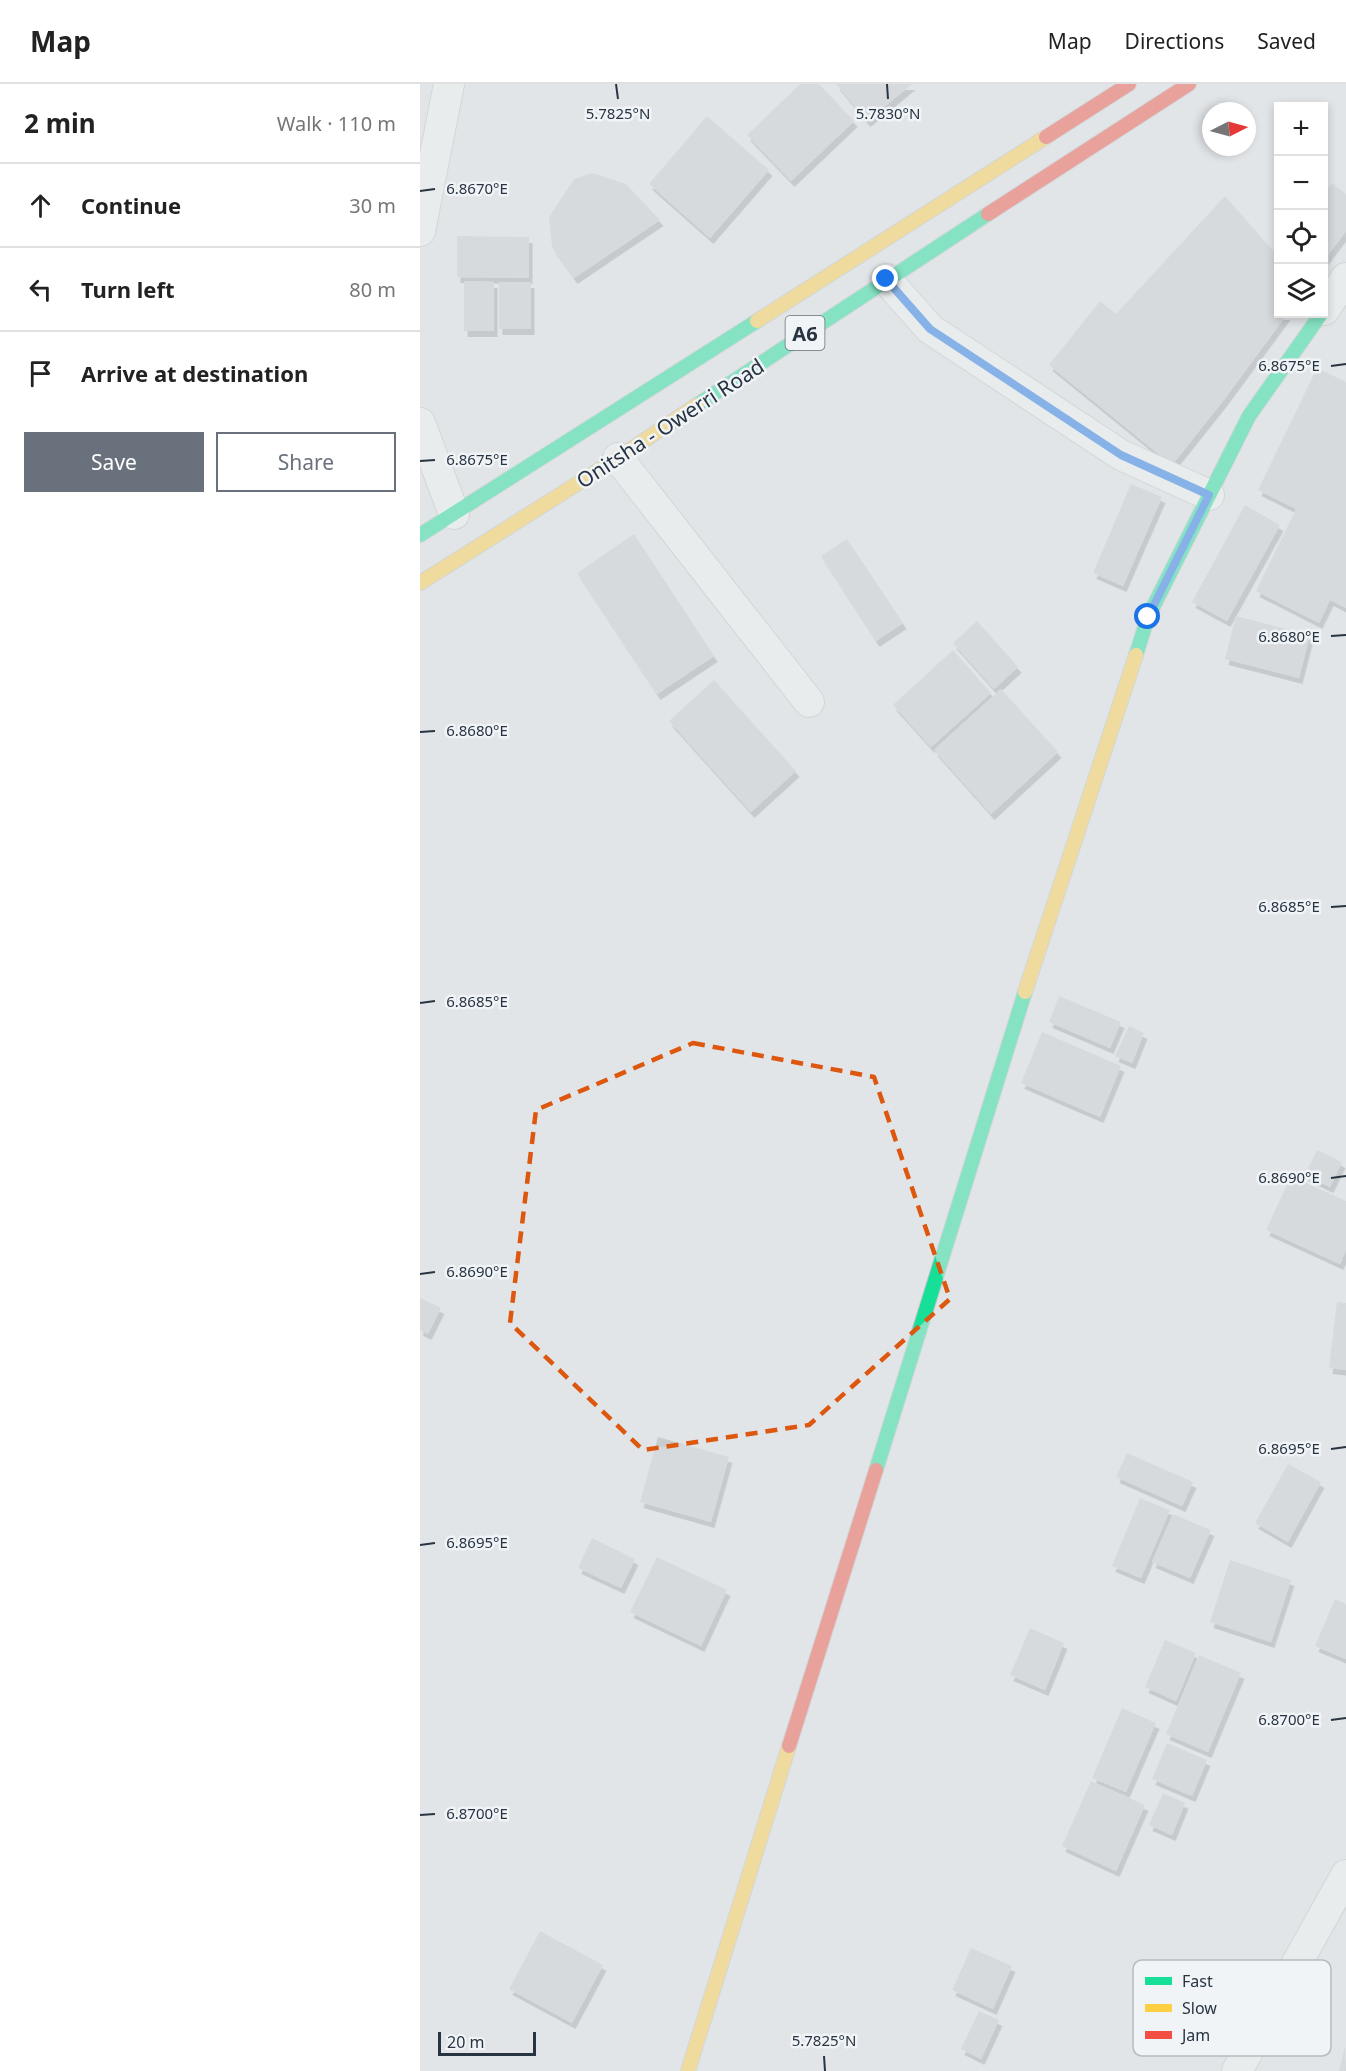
<!DOCTYPE html>
<html lang="en">
<head>
<meta charset="utf-8">
<style>
  :root { --surface:#fff; --page:#f6f6f6; --text:#222; --muted:#767676; --line:#e0e0e0; --accent:#69727c }
  body { margin:0; font-family:"Noto Sans",sans-serif; background:var(--page); color:var(--text) }
  .controls { position:absolute; right:18px; top:18px; display:grid; overflow:hidden; border-radius:0px; box-shadow:0 3px 9px #0003 }
  .controls button { width:54px; height:54px; display:grid; place-items:center; padding:0; border:0; border-bottom:2px solid var(--line); background:var(--surface); color:var(--text); font:30px sans-serif }
  .compass { position:absolute; left:782px; top:18px; width:54px; height:54px; border-radius:50%; background:var(--surface); box-shadow:0 3px 9px #0003; rotate:84deg }
  .scale { position:absolute; left:18px; bottom:15px; width:98px; box-sizing:border-box; padding-left:6px; border:3px solid #283442; border-top:0; font-size:16px; line-height:21px; white-space:nowrap; color:#283442; -webkit-text-stroke:4px #f0f4f7; paint-order:stroke }
  .stop { position:absolute; width:18px; height:18px; margin:-14px; border:4px solid #1a73e8; border-radius:50%; background:#fff }
  .stop.end { background:#1a73e8; border-color:#fff; box-shadow:0 2px 6px #0008 }
  .list { margin:0; padding:0; list-style:none }
  h2 { display:flex; justify-content:space-between; align-items:center; height:78px; margin:0; padding:0 24px; font-size:26px }
  h2 small { font-size:20px; font-weight:400; color:var(--muted) }
  .list li { display:grid; grid-template-columns:39px 1fr auto; gap:18px; align-items:center; box-sizing:border-box; height:84px; padding:0 24px; border-top:2px solid var(--line) }
  .list b { display:block; font-size:22px; white-space:nowrap }
  .list em { font-size:20px; font-style:normal; color:var(--muted) }
  .actions { display:flex; gap:12px; padding:18px 24px }
  .actions a { flex:1; padding:14px 0; border:2px solid var(--accent); border-radius:0px; text-align:center; font-size:21px; color:var(--accent) }
  .actions .main { background:var(--accent); color:#fff }
  .icon { flex:none; width:33px; height:33px; fill:none; stroke:currentColor; stroke-width:2; stroke-linecap:round; stroke-linejoin:round }
  .map { position:relative; flex:none; width:926px; height:1987px; overflow:hidden }
  header { display:flex; align-items:center; gap:36px; box-sizing:border-box; height:84px; padding:0 30px; background:var(--surface); border-bottom:2px solid var(--line) }
  header strong { font-size:28px }
  nav { display:flex; gap:33px; margin-inline-start:auto; font-size:21px }
  main { display:flex }
  aside { flex:1; background:var(--surface) }
  .map>svg:first-child { display:block }
  .building { fill:#cacdd0; filter:url(#shadow) }
  .lines { fill:none; stroke-linecap:round; stroke-linejoin:round }
  .street-casing { stroke:#c0c3c6; stroke-width:32 }
  .fast-casing { stroke:#c0c3c6; stroke-width:16 }
  .slow-casing { stroke:#c0c3c6; stroke-width:16 }
  .jam-casing { stroke:#c0c3c6; stroke-width:16 }
  .street { stroke:#f2f3f4; stroke-width:30 }
  .fast { stroke:#16e098; stroke-width:14 }
  .slow { stroke:#ffcf43; stroke-width:14 }
  .jam { stroke:#f24e42; stroke-width:14 }
  .route { stroke:#1a73e8; stroke-width:8 }
  .marked { fill:none; stroke:#de570f; stroke-width:4.5; stroke-dasharray:12 8; stroke-linejoin:round }
  .ticks { fill:none; stroke:#283442; stroke-width:2 }
  .labels { text-anchor:middle; dominant-baseline:central; stroke-width:5; stroke-linejoin:round; paint-order:stroke }
  .shield { fill:#f0f4f7; stroke:#646e78; stroke-width:1.5 }
  .shield-label { font-size:20px; font-weight:bold; fill:#283442 }
  .street-label { font-size:21px; fill:#283442; stroke:#f0f4f7 }
  .key { fill:#f0f4f7; stroke:#b4bac1; stroke-width:1.5 }
  .key-label { font-size:16px; fill:#283442 }
  .ticks-label { font-size:15px; text-anchor:middle; fill:#283442; stroke:#f0f4f7; stroke-width:5; stroke-linejoin:round; paint-order:stroke }
</style>
</head>
<body>
<header>
<strong>Map</strong>
<nav><a>Map</a><a>Directions</a><a>Saved</a></nav>
</header>
<main>
<aside>
<h2>2 min<small>Walk · 110 m</small></h2>
<ul class="list">
<li><svg class="icon" aria-label="ahead" viewBox="0 0 24 24"><path d="M12 20V5M6 11l6-6 6 6"/></svg><div><b>Continue</b></div><em>30 m</em></li>
<li><svg class="icon" aria-label="left" viewBox="0 0 24 24"><path d="M17 20v-9H6M10 6l-5 5 5 5"/></svg><div><b>Turn left</b></div><em>80 m</em></li>
<li><svg class="icon" aria-label="arrive" viewBox="0 0 24 24"><path d="M6 21V4h12l-3 4 3 4H6"/></svg><div><b>Arrive at destination</b></div></li>
</ul>
<div class="actions"><a class="main">Save</a><a>Share</a></div>
</aside>
<div class="map">
<svg width="926" height="1987" viewBox="0 0 926 1987">
  <defs>
    <filter id="shadow"><feDropShadow dx="3.5" dy="6" stdDeviation="0" flood-color="#0004"/></filter>
  </defs>
  <rect width="100%" height="100%" fill="#e2e5e8"/>
  <!-- building -->
  <path class="building" d="M380,0h19l35,37 -63,60 -44,-46z
    M416,0h76l-45,37z
    M287,32l62,54 -59,68 -61,-54z
    M172,89l34,11 34,36 -86,58 -22,-31 -3,-30 25,-38z
    M912,99l14,11v37l-21,28 -1,-65z
    M805,112l53,60v58h9l-64,87 -51,64 -123,-100 51,-64 16,13z
    M37,152l72,1v41l-72,-1z
    M44,197l30,1v49h-30z
    M79,198h32v47h-32z
    M897,284l29,14v226l-16,-8 -11,23 -63,-32 40,-82 -38,-19z
    M711,400l31,13 -39,89 -30,-13z
    M825,421l35,20 -53,96 -35,-19z
    M214,450l80,122 -57,38 -80,-121z
    M427,455l56,84 -27,18 -55,-85z
    M816,532l74,19 -11,43 -74,-19z
    M557,537l41,46 -24,22 -41,-46z
    M533,566l38,43 -60,54 -38,-42z
    M294,596l82,91 -45,41 -82,-91z
    M581,605l57,63 -67,62 -57,-64z
    M639,912l62,26 -11,26 -61,-26z
    M709,942l15,7 -12,30 -17,-7z
    M622,948l79,34 -21,51 -79,-34z
    M897,1066l25,12 -12,25 -25,-12z
    M871,1092l55,25v49l-6,14 -74,-34z
    M0,1214l21,10 -13,26 -8,-4z
    M917,1218l9,1v67l-17,-2z
    M238,1353l71,20 -18,65 -71,-20z
    M707,1369l66,29 -11,24 -66,-29z
    M868,1380l33,18 -33,60 -33,-19z
    M720,1414l30,12 -29,68 -29,-12z
    M753,1430l38,16 -21,48 -38,-16z
    M172,1454l43,21 -14,29 -43,-20z
    M237,1473l70,33 -26,56 -71,-34z
    M810,1476l61,20 -20,62 -61,-20z
    M915,1515l11,5v55l-31,-13z
    M610,1544l34,15 -19,47 -35,-15z
    M745,1556l31,13 -20,48 -31,-14z
    M779,1571l42,18 -33,79 -42,-18z
    M702,1624l34,15 -30,69 -34,-14z
    M747,1659l40,17 -15,36 -40,-17z
    M671,1697l54,24 -29,66 -54,-25z
    M743,1709l22,10 -13,32 -23,-10z
    M120,1847l63,34 -31,58 -63,-34z
    M551,1864l41,18 -19,43 -41,-19z
    M559,1927l20,9 -18,39 -20,-10z
    M925,1963l1,24h-7z"/>
  <g class="lines">
    <defs>
      <path id="street" d="M0,147l29,-147
        M466,195l44,50 191,126 88,40
        M904,226l22,-32
        M0,339l34,91
        M198,374l191,244
        M817,1987l109,-196"/>
      <path id="fast" d="M277,321l291,-191
        M0,451l337,-214
        M716,571l12,-38 101,-201 72,-102
        M456,1386l149,-478"/>
      <path id="slow" d="M337,237l289,-184
        M0,499l198,-125 79,-53
        M605,908l111,-337
        M268,1987l101,-325"/>
      <path id="jam" d="M626,53l83,-53
        M568,130l201,-130
        M369,1662l87,-276"/>
    </defs>
    <!-- street casing -->
    <use href="#street" class="street-casing"/>
    <!-- fast casing -->
    <use href="#fast" class="fast-casing"/>
    <!-- slow casing -->
    <use href="#slow" class="slow-casing"/>
    <!-- jam casing -->
    <use href="#jam" class="jam-casing"/>
    <!-- street -->
    <use href="#street" class="street"/>
    <!-- fast -->
    <use href="#fast" class="fast"/>
    <!-- slow -->
    <use href="#slow" class="slow"/>
    <!-- jam -->
    <use href="#jam" class="jam"/>
  </g>
  <g class="lines">
    <!-- route -->
    <path class="route" d="M466,195l44,50 191,126 88,40 -61,122"/>
  </g>
  <!-- marked area -->
  <path d="M0 0H926V1987H0ZM273,959l181,34 76,222 -141,126 -166,25 -133,-127 26,-213z" fill="#e2e5e8" fill-opacity=".55" fill-rule="evenodd"/>
  <path class="marked" d="M273,959l181,34 76,222 -141,126 -166,25 -133,-127 26,-213z"/>
  <!-- ticks -->
  <path class="ticks" d="M196,0l2,15M467,0l1,15M0,107l15,-2M911,282l15,-2M0,377l15,-1M911,552l15,-1M0,648l15,-1M911,823l15,-1M0,919l15,-2M911,1094l15,-2M0,1190l15,-2M911,1365l15,-2M0,1461l15,-2M911,1636l15,-2M0,1731l15,-1M404,1972l1,15"/>
  <g class="labels">
    <!-- shield labels -->
    <rect class="shield" x="365.5" y="232" width="39" height="34" rx="4.5"/>
    <g class="shield-label">
      <text x="385" y="249">A6</text>
    </g>
    <!-- street labels -->
    <g class="street-label">
      <text transform="translate(250 339) rotate(-33)">Onitsha - Owerri Road</text>
    </g>
  </g>
  <!-- legend -->
  <rect x="713" y="1876" width="198" height="96" rx="9" class="key"/>
  <rect x="725" y="1893" width="27" height="8" fill="#16e098"/>
  <rect x="725" y="1920" width="27" height="8" fill="#ffcf43"/>
  <rect x="725" y="1947" width="27" height="8" fill="#f24e42"/>
  <g class="key-label">
    <text x="762" y="1903">Fast</text>
    <text x="762" y="1930">Slow</text>
    <text x="762" y="1957">Jam</text>
  </g>
  <g class="ticks-label">
    <text x="198" y="35">5.7825°N</text>
    <text x="468" y="35">5.7830°N</text>
    <text x="57" y="110">6.8670°E</text>
    <text x="869" y="287">6.8675°E</text>
    <text x="57" y="381">6.8675°E</text>
    <text x="869" y="558">6.8680°E</text>
    <text x="57" y="652">6.8680°E</text>
    <text x="869" y="828">6.8685°E</text>
    <text x="57" y="923">6.8685°E</text>
    <text x="869" y="1099">6.8690°E</text>
    <text x="57" y="1193">6.8690°E</text>
    <text x="869" y="1370">6.8695°E</text>
    <text x="57" y="1464">6.8695°E</text>
    <text x="869" y="1641">6.8700°E</text>
    <text x="57" y="1735">6.8700°E</text>
    <text x="404" y="1962">5.7825°N</text>
  </g>
</svg>
<div class="controls">
<button>+</button>
<button>−</button>
<button><svg class="icon" aria-label="locate" viewBox="0 0 24 24"><circle cx="12" cy="12" r="6"/><path d="M12 2v4M12 18v4M2 12h4M18 12h4"/></svg></button>
<button><svg class="icon" aria-label="layers" viewBox="0 0 24 24"><path d="M12 4l9 5-9 5-9-5zM3 14l9 5 9-5"/></svg></button>
</div>
<svg class="compass" viewBox="-18 -18 36 36"><path d="M0-13l5 13h-10z" fill="#e53935"/><path d="M0 13l5-13h-10z" fill="#767676"/></svg>
<div class="scale">20 m</div>
<div class="stop" style="left:728px;top:533px"></div>
<div class="stop end" style="left:466px;top:195px"></div>
</div>
</main>
</body>
</html>
